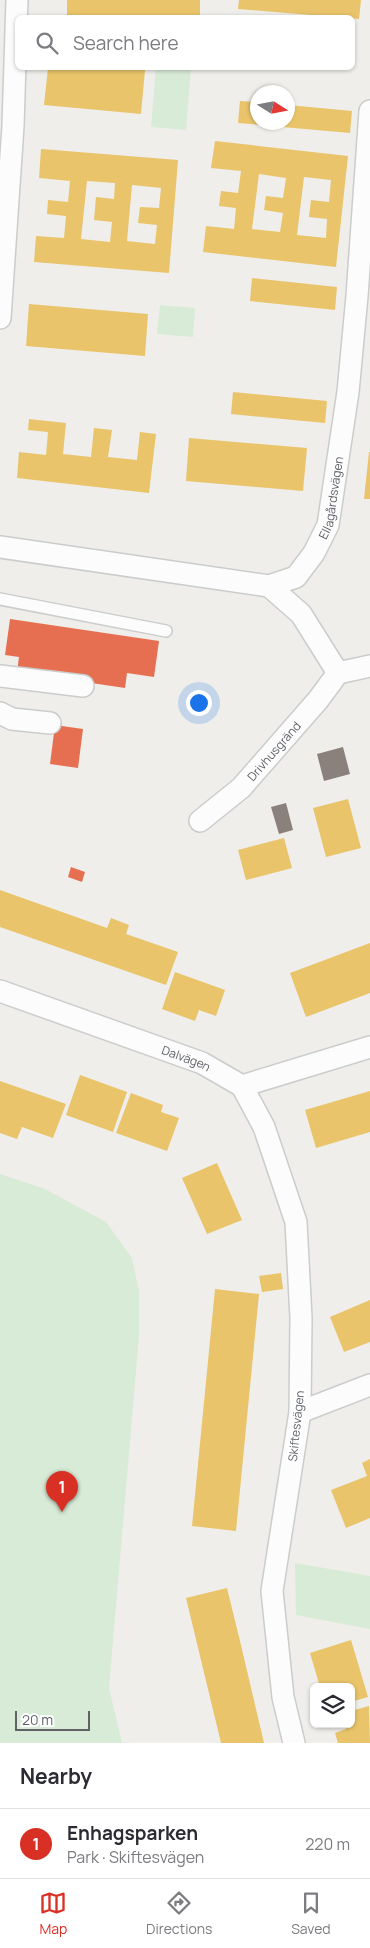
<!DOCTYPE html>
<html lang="en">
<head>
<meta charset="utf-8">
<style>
  :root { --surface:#fff; --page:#f7f7f7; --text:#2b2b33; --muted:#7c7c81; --line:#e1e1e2; --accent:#d93025 }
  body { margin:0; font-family:Manrope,sans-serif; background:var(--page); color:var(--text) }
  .controls { position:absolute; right:15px; bottom:15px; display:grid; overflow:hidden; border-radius:8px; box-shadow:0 1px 4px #0004 }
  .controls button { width:45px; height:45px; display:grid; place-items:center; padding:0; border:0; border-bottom:1px solid var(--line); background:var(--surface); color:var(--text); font:25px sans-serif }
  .compass { position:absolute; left:250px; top:85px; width:45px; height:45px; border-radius:50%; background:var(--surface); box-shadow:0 1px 4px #0004; rotate:101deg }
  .scale { position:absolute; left:15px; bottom:12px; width:75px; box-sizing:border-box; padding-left:5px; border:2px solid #5f6368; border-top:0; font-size:14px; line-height:18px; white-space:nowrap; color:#5f6368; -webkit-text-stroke:4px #fff; paint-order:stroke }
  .you { position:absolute; left:198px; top:702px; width:18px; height:18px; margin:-12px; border:4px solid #fff; border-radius:50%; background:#1a73e8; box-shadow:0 0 0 8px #1a73e833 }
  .badge { display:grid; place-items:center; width:32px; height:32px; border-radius:50%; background:var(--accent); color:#fff; font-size:16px; font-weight:700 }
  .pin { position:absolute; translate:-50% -41px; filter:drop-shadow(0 1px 2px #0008) }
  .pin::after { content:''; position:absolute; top:26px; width:18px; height:15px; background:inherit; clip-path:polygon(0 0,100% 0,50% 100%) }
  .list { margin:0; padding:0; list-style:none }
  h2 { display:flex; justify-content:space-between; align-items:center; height:65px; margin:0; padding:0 20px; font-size:21px }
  h2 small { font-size:16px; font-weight:400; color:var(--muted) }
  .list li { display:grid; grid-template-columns:32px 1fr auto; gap:15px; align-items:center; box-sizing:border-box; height:70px; padding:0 20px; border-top:1px solid var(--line) }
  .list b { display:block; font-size:19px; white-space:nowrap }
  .list p { margin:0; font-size:16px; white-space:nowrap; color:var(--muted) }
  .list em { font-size:16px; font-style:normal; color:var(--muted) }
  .icon { flex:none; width:28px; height:28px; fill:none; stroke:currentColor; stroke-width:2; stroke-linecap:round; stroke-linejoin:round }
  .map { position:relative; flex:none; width:370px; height:1743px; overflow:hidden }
  .search { position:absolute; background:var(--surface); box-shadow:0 1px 4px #0004; left:15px; right:15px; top:15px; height:55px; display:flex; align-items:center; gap:12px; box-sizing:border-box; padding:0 18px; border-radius:8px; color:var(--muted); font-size:19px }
  .sheet { height:135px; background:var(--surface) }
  nav { display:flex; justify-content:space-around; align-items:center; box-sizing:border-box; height:70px; border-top:1px solid var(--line); background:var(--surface); font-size:14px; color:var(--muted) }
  nav a { display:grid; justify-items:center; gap:2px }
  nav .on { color:var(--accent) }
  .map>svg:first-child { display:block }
  .green { fill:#d8ebd6 }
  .homes { fill:#e9c46a; fill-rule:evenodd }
  .shops { fill:#e76f51 }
  .industry { fill:#8a817c }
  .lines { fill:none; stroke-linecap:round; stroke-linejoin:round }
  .service-casing { stroke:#cbcccc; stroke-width:14 }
  .minor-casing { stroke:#cbcccc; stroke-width:24 }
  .service { stroke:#fdfcfc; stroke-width:11 }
  .minor { stroke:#fdfcfc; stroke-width:21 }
  .labels { text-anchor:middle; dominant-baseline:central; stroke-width:5; stroke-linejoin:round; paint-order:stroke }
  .street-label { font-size:12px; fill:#5f6368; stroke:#fff }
</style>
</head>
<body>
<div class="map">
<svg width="370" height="1743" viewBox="0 0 370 1743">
  <rect width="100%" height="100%" fill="#efeeea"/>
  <!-- green -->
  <path class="green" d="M156,68h35l-5,62 -35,-3z
    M160,305l35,3 -2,29 -36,-3z
    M0,1174l45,15 61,33 26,36 7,33v45l-30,352 13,55h-122z
    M295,1563l75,13v53l-74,-14z"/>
  <!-- homes -->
  <path class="homes" d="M67,0h133v18h-133z
    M239,0h122l-2,19 -121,-10z
    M48,68h69l28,2 -4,44 -97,-9z
    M240,101l18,1v20h30v-17l64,6 -2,22 -112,-10z
    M215,141l133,15 -12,111 -133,-15 3,-26 28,3 2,-21 -17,-2 2,-15 17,2 3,-22 -30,-3zM259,174l27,4 -3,20 -17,-2 -2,14 19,3 -3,19 -28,-3zM304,177l27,3 -2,22 -18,-2 -2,17 18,2 -1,19 -29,-3z
    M41,149l137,11 -9,113 -135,-11 2,-26 28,2 2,-22 -19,-2 1,-14 20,2 2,-21 -31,-3zM87,181l28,2 -1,16 -18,-2 -2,23 18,2 -2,20 -29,-3zM132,185l29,3 -2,20 -19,-1 -2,16 19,2 -2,19 -28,-3z
    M252,278l85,9 -2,23 -85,-9z
    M29,304l119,10 -3,42 -119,-10z
    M233,392l94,9 -2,22 -94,-9z
    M29,419l37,4 -3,31 28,3 3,-29 18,2 -4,27 29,3 3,-28 16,2 -7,59 -132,-15 2,-26 27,3 2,-23 -20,-2z
    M189,438l118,10 -4,43 -117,-10z
    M369,452h1v47h-6z
    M348,799l13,49 -35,9 -13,-49z
    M284,838l8,30 -46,12 -8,-30z
    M0,890l107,38 4,-10 18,7 -3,9 52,18 -12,33 -166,-58z
    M370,943v50l-64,24 -16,-44z
    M175,972l50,18 -9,26 -17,-6 -4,11 -33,-12z
    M80,1075l47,17 -14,40 -47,-17z
    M0,1081l66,23 -13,34 -31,-11 -5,12 -17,-6z
    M370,1091v41l-54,16 -11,-38z
    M131,1093l32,12 -2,7 18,6 -12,33 -51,-18z
    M217,1163l25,57 -35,14 -25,-56z
    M281,1273l2,16 -21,3 -3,-16z
    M215,1289l44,5 -23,237 -44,-5z
    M370,1300v42l-26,10 -14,-35z
    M370,1459v59l-24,10 -15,-38 36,-14 -5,-13z
    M227,1588l13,53 24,102h-43l-35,-145z
    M351,1640l17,57 -17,5v-15h-31l-10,-34z
    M369,1706l1,37h-32l-3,-10 11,-4 -1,-5h6v-13z"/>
  <!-- shops -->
  <path class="shops" d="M10,619l149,22 -5,36 -27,-4 -2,15 -108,-16 2,-15 -14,-2z
    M55,725l28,4 -5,39 -28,-4z
    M71,867l14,5 -3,10 -14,-5z"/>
  <!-- industry -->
  <path class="industry" d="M343,747l7,27 -26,7 -7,-27z
    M286,803l7,27 -14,4 -8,-27z"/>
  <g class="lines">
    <defs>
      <path id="service" d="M0,599l166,32"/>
      <g id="minor">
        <path d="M0,318l13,-192 4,-126"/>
        <path id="s1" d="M0,547l269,39 27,-9 18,-24 14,-28 20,-133 9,-96 13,-185"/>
        <path d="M269,586l32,28 37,59 32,-7"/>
        <path d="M0,676l83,10"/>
        <path d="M0,713l12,6 38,4"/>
        <path id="s2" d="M200,821l41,-33 77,-88 20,-27"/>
        <path id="s3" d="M0,991l202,72 40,23 128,-39"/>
        <path d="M242,1086l22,41 32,95 5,96 -1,94 -28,179 11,106 11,46"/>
        <path d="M300,1412l70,-27"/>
      </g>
    </defs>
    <!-- service casing -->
    <use href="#service" class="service-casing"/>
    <!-- minor casing -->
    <use href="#minor" class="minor-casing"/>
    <!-- service -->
    <use href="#service" class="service"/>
    <!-- minor -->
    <use href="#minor" class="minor"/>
  </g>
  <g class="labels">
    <!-- street labels -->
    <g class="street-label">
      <text stroke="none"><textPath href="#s1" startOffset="389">Ellagårdsvägen</textPath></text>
      <text stroke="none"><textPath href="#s2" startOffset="102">Drivhusgränd</textPath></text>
      <text stroke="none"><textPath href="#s3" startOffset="198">Dalvägen</textPath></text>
      <text transform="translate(296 1426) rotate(-84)">Skiftesvägen</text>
    </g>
  </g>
</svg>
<div class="controls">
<button><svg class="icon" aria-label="layers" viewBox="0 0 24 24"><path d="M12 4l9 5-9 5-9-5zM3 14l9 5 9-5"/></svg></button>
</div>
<svg class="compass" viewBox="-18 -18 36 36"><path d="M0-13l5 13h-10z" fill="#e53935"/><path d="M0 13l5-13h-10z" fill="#7c7c81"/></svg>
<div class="scale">20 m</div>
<div class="you"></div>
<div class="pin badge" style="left:62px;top:1512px">1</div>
<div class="search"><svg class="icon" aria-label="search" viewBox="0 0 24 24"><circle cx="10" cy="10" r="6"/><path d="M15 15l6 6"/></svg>Search here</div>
</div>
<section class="sheet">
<h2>Nearby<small></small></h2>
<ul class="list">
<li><span class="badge">1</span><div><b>Enhagsparken</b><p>Park · Skiftesvägen</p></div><em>220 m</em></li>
</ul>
</section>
<nav>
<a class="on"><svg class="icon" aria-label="map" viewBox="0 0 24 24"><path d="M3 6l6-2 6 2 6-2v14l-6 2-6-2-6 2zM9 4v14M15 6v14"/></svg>Map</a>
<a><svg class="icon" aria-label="directions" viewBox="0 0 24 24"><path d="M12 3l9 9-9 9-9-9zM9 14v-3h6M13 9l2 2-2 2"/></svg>Directions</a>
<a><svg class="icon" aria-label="saved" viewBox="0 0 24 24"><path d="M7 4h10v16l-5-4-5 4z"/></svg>Saved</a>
</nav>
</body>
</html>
